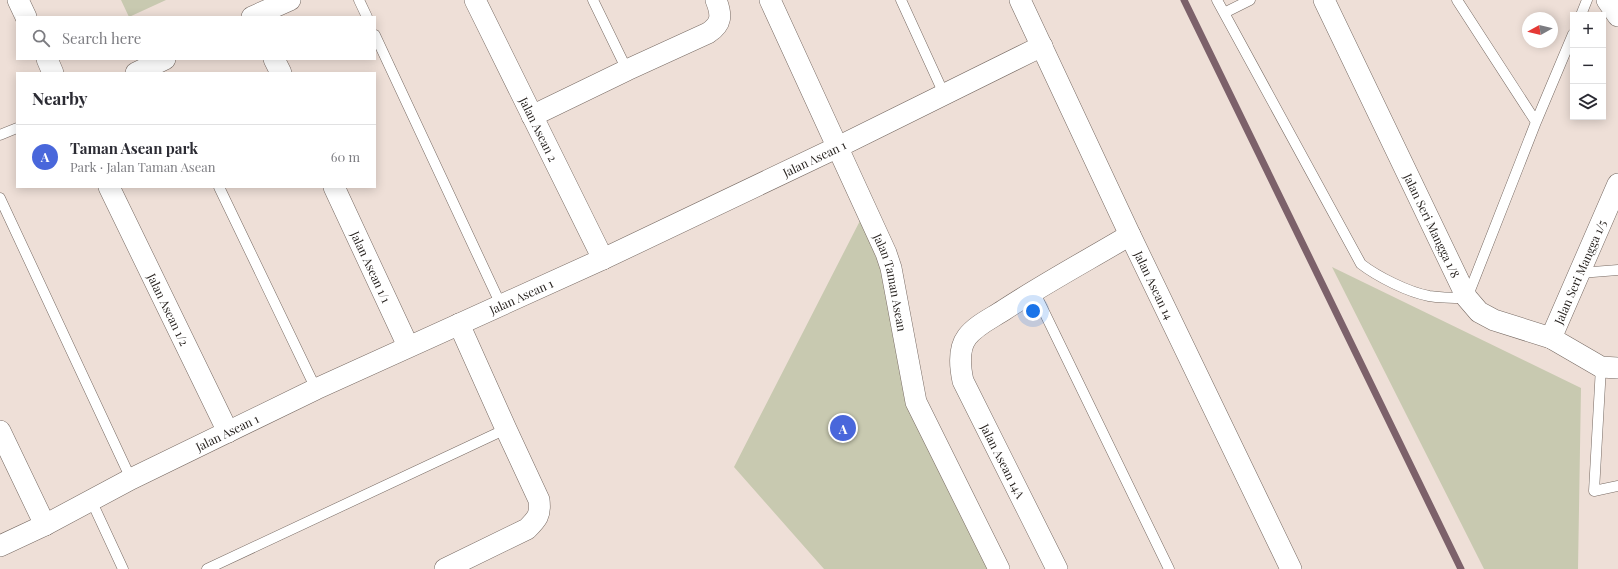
<!DOCTYPE html>
<html lang="en">
<head>
<meta charset="utf-8">
<style>
  :root { --surface:#fff; --page:#f7f7f7; --text:#2b2b33; --muted:#7c7c81; --line:#e1e1e2; --accent:#4967db }
  body { margin:0; font-family:"Playfair Display",serif; background:var(--page); color:var(--text) }
  .controls { position:absolute; right:12px; top:12px; display:grid; overflow:hidden; border-radius:0px; box-shadow:0 2px 10px #0003 }
  .controls button { width:36px; height:36px; display:grid; place-items:center; padding:0; border:0; border-bottom:1px solid var(--line); background:var(--surface); color:var(--text); font:20px sans-serif }
  .compass { position:absolute; left:1522px; top:12px; width:36px; height:36px; border-radius:50%; background:var(--surface); box-shadow:0 2px 10px #0003; rotate:262deg }
  .you { position:absolute; left:1033px; top:311px; width:14px; height:14px; margin:-10px; border:3px solid #fff; border-radius:50%; background:#1a73e8; box-shadow:0 0 0 6px #1a73e833 }
  .badge { display:grid; place-items:center; width:26px; height:26px; border-radius:50%; background:var(--accent); color:#fff; font-size:13px; font-weight:700 }
  .pin { position:absolute; translate:-50% -50%; border:2px solid #fff; box-shadow:0 1px 4px #0006 }
  .list { margin:0; padding:0; list-style:none }
  h2 { display:flex; justify-content:space-between; align-items:center; height:52px; margin:0; padding:0 16px; font-size:17px }
  h2 small { font-size:13px; font-weight:400; color:var(--muted) }
  .list li { display:grid; grid-template-columns:26px 1fr auto; gap:12px; align-items:center; box-sizing:border-box; height:64px; padding:0 16px; border-top:1px solid var(--line) }
  .list b { display:block; font-size:15px; white-space:nowrap }
  .list p { margin:0; font-size:13px; white-space:nowrap; color:var(--muted) }
  .list em { font-size:13px; font-style:normal; color:var(--muted) }
  .icon { flex:none; width:22px; height:22px; fill:none; stroke:currentColor; stroke-width:2; stroke-linecap:round; stroke-linejoin:round }
  .map { position:relative; flex:none; width:1618px; height:569px; overflow:hidden }
  .search { position:absolute; background:var(--surface); box-shadow:0 2px 10px #0003; left:16px; top:16px; width:360px; height:44px; display:flex; align-items:center; gap:10px; box-sizing:border-box; padding:0 14px; border-radius:0px; color:var(--muted); font-size:15px }
  .panel { position:absolute; background:var(--surface); box-shadow:0 2px 10px #0003; left:16px; top:72px; width:360px; height:116px; border-radius:0px }
  .map>svg:first-child { display:block }
  .green { fill:#c8c9b0 }
  .lines { fill:none; stroke-linecap:round; stroke-linejoin:round }
  .stream { stroke:#7c616a; stroke-width:7 }
  .service-casing { stroke:#766962; stroke-width:11 }
  .minor-casing { stroke:#766962; stroke-width:22 }
  .service { stroke:#fff; stroke-width:10 }
  .minor { stroke:#fff; stroke-width:21 }
  .labels { text-anchor:middle; dominant-baseline:central; stroke-width:4; stroke-linejoin:round; paint-order:stroke }
  .street-label { font-size:12px; fill:#292421; stroke:#fff }
</style>
</head>
<body>
<div class="map">
<svg width="1618" height="569" viewBox="0 0 1618 569">
  <rect width="100%" height="100%" fill="#eedfd7"/>
  <!-- green -->
  <path class="green" d="M121,0h45l-37,17z
    M866,209l47,180 89,180h-178l-90,-102z
    M1332,267l249,121 -3,181h-94z"/>
  <g class="lines">
    <!-- stream -->
    <path class="stream" d="M1184,0l277,569"/>
    <defs>
      <path id="service" d="M359,0l8,17
        M593,0l34,70
        M901,0l43,94
        M1217,0l144,264c17,13 47,28 68,32 12,2 25,2 38,2l69,-176 37,-88
        M1457,0l79,122
        M1224,13l26,-13
        M1581,15l6,-15
        M375,35l126,270
        M0,135l17,-7
        M219,187l97,202
        M0,198l131,281
        M1580,273l38,-3
        M1034,291l135,278
        M1601,367l-7,124 24,-5
        M91,500l32,69
        M207,569l299,-140"/>
      <g id="minor">
        <path d="M18,0l8,17"/>
        <path id="s1" d="M475,0l128,259"/>
        <path id="s2" d="M770,0l116,253 5,15 25,134 83,167"/>
        <path id="s3" d="M1020,0l110,235 161,334"/>
        <path id="s4" d="M1324,0l143,298 12,14 15,8 57,18 50,29 17,1"/>
        <path d="M1607,0l11,16"/>
        <path d="M252,17l38,-17"/>
        <path d="M47,59l6,14"/>
        <path d="M274,59l7,14"/>
        <path d="M136,73l29,-14"/>
        <path d="M532,116l95,-46 81,-37c14,-9 14,-18 8,-33"/>
        <path id="s5" d="M109,187l119,245"/>
        <path id="s6" d="M334,187l74,159"/>
        <path id="s7" d="M1551,338l67,-154"/>
        <path d="M0,431l45,94"/>
        <path id="s8" d="M0,546l45,-21 86,-46 185,-90 287,-130 235,-112 204,-101"/>
        <path d="M445,569l82,-40c10,-10 14,-14 12,-29l-33,-71 -47,-105"/>
        <path d="M1057,569l-94,-188c-3,-14 -5,-32 4,-44 9,-12 25,-19 37,-27 41,-27 84,-50 126,-75"/>
      </g>
    </defs>
    <!-- service casing -->
    <use href="#service" class="service-casing"/>
    <!-- minor casing -->
    <use href="#minor" class="minor-casing"/>
    <!-- service -->
    <use href="#service" class="service"/>
    <!-- minor -->
    <use href="#minor" class="minor"/>
  </g>
  <g class="labels">
    <!-- street labels -->
    <g class="street-label">
      <text stroke="none"><textPath href="#s1" startOffset="144">Jalan Asean 2</textPath></text>
      <text stroke="none"><textPath href="#s8" startOffset="902">Jalan Asean 1</textPath></text>
      <text stroke="none"><textPath href="#s4" startOffset="250">Jalan Seri Mangga 1/8</textPath></text>
      <text stroke="none"><textPath href="#s6" startOffset="88">Jalan Asean 1/1</textPath></text>
      <text stroke="none"><textPath href="#s7" startOffset="72">Jalan Seri Mangga 1/5</textPath></text>
      <text stroke="none"><textPath href="#s2" startOffset="308">Jalan Taman Asean</textPath></text>
      <text stroke="none"><textPath href="#s3" startOffset="315">Jalan Asean 14</textPath></text>
      <text stroke="none"><textPath href="#s8" startOffset="578">Jalan Asean 1</textPath></text>
      <text stroke="none"><textPath href="#s5" startOffset="136">Jalan Asean 1/2</textPath></text>
      <text stroke="none"><textPath href="#s8" startOffset="254">Jalan Asean 1</textPath></text>
      <text transform="translate(1003 461) rotate(63)">Jalan Asean 14A</text>
    </g>
  </g>
</svg>
<div class="controls">
<button>+</button>
<button>−</button>
<button><svg class="icon" aria-label="layers" viewBox="0 0 24 24"><path d="M12 4l9 5-9 5-9-5zM3 14l9 5 9-5"/></svg></button>
</div>
<svg class="compass" viewBox="-18 -18 36 36"><path d="M0-13l5 13h-10z" fill="#e53935"/><path d="M0 13l5-13h-10z" fill="#7c7c81"/></svg>
<div class="you"></div>
<div class="pin badge" style="left:843px;top:428px">A</div>
<div class="search"><svg class="icon" aria-label="search" viewBox="0 0 24 24"><circle cx="10" cy="10" r="6"/><path d="M15 15l6 6"/></svg>Search here</div>
<section class="panel">
<h2>Nearby<small></small></h2>
<ul class="list">
<li><span class="badge">A</span><div><b>Taman Asean park</b><p>Park · Jalan Taman Asean</p></div><em>60 m</em></li>
</ul>
</section>
</div>
</body>
</html>
